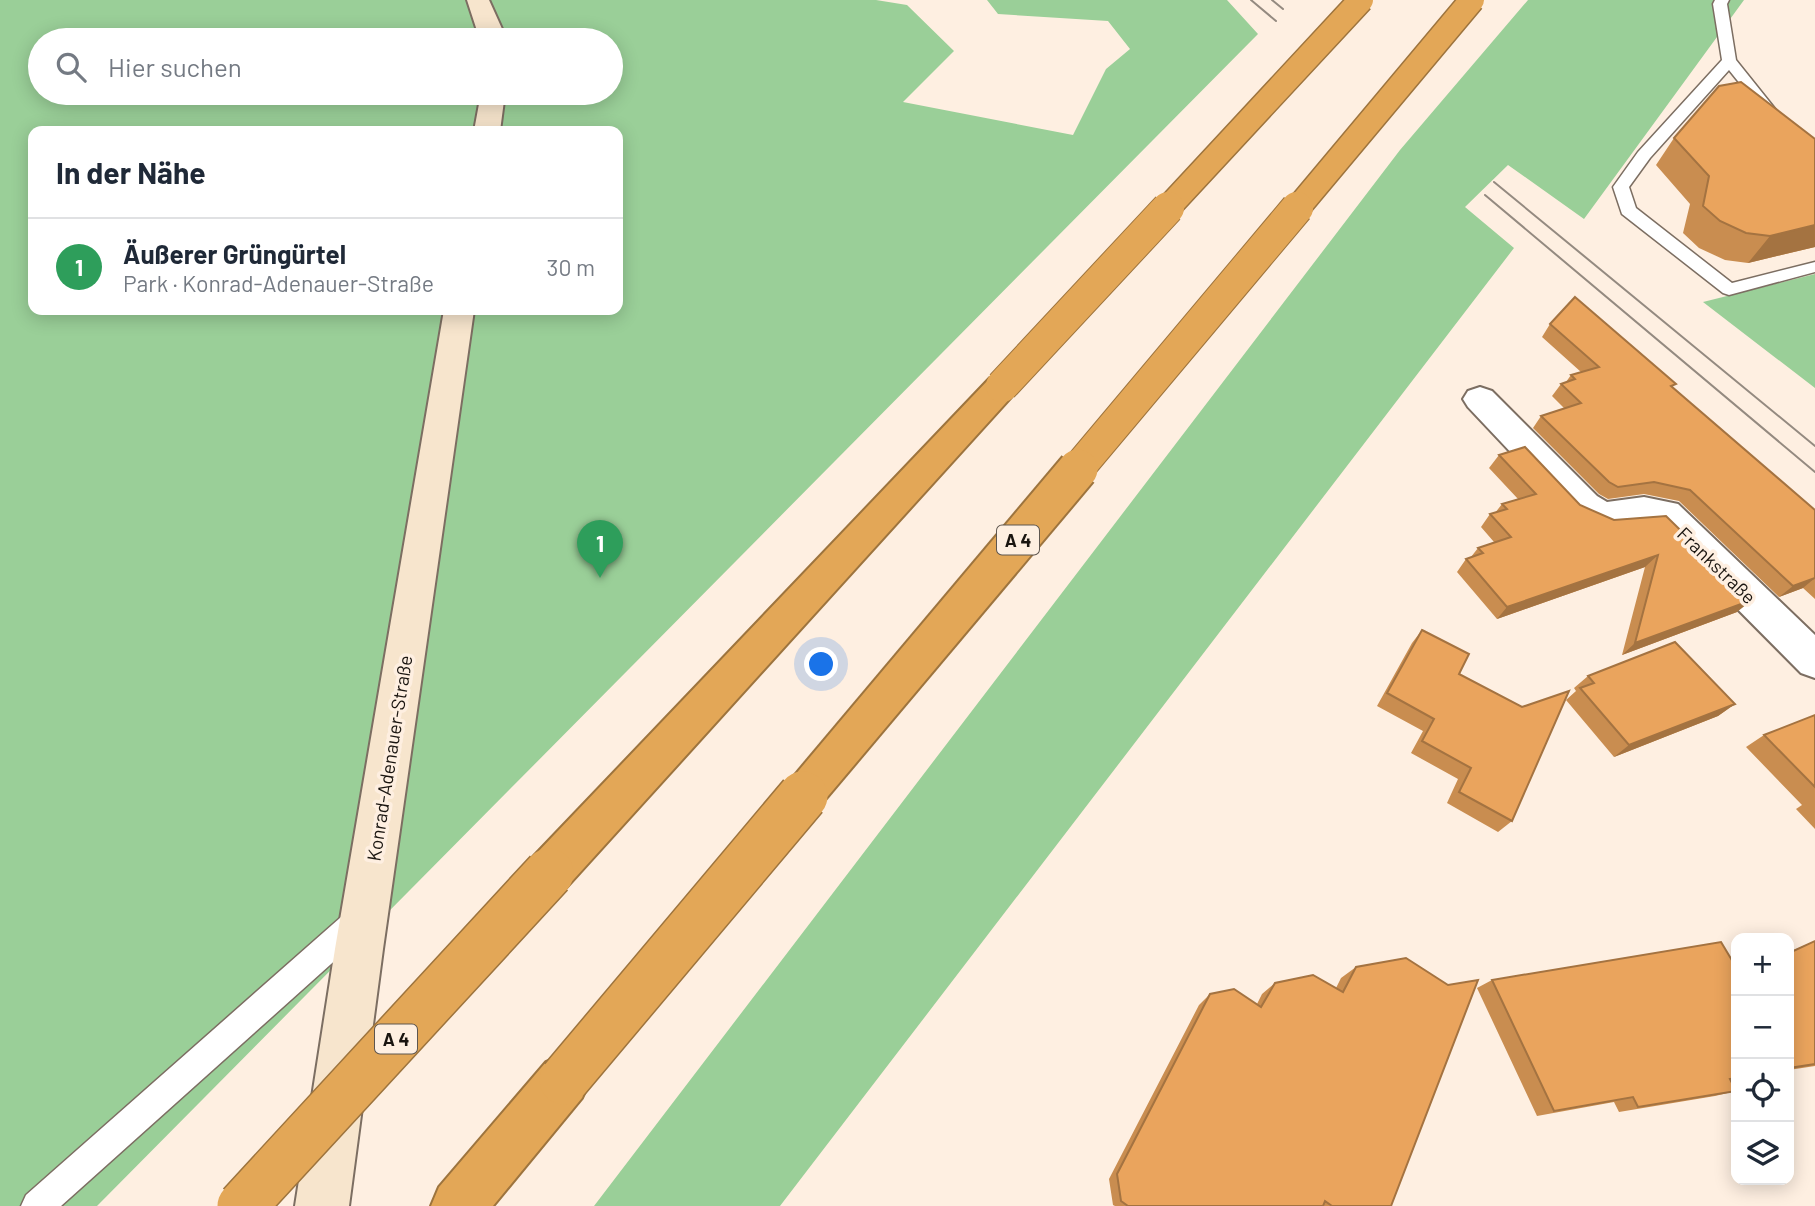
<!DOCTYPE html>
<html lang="de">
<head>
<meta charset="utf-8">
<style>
  :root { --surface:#fff; --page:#f2f2f3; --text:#1f2937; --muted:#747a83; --line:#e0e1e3; --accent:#7c3aed }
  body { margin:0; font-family:Barlow,sans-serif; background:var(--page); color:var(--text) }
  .controls { position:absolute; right:21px; bottom:21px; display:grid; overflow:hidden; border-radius:14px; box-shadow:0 4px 18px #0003 }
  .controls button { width:63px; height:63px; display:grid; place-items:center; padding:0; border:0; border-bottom:2px solid var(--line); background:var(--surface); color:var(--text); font:35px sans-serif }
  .you { position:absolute; left:822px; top:665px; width:24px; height:24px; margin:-18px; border:5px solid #fff; border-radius:50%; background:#1a73e8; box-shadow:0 0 0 10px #1a73e833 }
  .badge { display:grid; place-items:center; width:46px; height:46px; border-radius:50%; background:var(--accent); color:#fff; font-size:23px; font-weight:700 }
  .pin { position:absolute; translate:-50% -58px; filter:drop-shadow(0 2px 4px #0008) }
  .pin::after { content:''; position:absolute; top:37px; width:24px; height:21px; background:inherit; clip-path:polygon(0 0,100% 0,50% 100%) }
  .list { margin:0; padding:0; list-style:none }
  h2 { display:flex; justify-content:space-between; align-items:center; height:91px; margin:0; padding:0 28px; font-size:30px }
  h2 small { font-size:23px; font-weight:400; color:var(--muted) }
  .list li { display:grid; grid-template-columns:46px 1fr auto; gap:21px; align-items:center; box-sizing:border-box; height:98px; padding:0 28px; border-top:2px solid var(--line) }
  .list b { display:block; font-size:26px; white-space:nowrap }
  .list p { margin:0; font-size:23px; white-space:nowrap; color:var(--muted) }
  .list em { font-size:23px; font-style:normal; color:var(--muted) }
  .icon { flex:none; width:38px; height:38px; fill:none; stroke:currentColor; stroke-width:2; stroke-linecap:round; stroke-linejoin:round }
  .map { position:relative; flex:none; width:1815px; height:1206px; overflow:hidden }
  .search { position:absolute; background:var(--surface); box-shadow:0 4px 18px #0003; left:28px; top:28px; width:595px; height:77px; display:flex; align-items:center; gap:18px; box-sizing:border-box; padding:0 24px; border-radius:38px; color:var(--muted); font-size:26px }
  .panel { position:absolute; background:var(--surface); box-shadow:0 4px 18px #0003; left:28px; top:126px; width:595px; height:189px; border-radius:14px }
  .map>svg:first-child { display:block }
  .green { fill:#9acf98; fill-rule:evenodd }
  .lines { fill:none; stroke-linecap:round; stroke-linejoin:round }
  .lane-casing { stroke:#7c6e62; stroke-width:3 }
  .street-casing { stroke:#7c6e62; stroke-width:4 }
  .secondary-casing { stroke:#7c6e62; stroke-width:4 }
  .highway-casing { stroke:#9d743e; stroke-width:4 }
  .lane { fill:#fff; fill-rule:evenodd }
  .street { fill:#fff; fill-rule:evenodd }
  .secondary { fill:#f7e5cd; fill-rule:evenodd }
  .highway { fill:#e3a757; fill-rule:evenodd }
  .tram { stroke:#948a80; stroke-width:2 }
  .highway-bridge-far3-casing { stroke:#9d743e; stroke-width:27; stroke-linecap:butt }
  .highway-bridge-far2-casing { stroke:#9d743e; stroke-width:34; stroke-linecap:butt }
  .highway-bridge-far1-casing { stroke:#9d743e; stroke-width:43; stroke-linecap:butt }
  .highway-bridge-casing { stroke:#9d743e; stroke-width:52; stroke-linecap:butt }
  .highway-bridge-far3 { stroke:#e3a757; stroke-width:24 }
  .highway-bridge-far2 { stroke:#e3a757; stroke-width:32 }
  .highway-bridge-far1 { stroke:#e3a757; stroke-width:39 }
  .highway-bridge { stroke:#e3a757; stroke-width:49 }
  .wall { fill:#c98d50 }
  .shaded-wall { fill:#a47341 }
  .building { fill:#eaa45d; stroke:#a47341; stroke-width:2 }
  .labels { text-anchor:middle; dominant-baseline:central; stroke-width:7; stroke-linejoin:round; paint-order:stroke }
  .shield { fill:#feefe1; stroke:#5e564f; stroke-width:2 }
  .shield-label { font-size:18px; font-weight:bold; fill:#1a1510 }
  .street-label { font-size:19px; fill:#1a1510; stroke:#feefe1 }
</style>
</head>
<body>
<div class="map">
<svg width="1815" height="1206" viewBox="0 0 1815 1206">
  <rect width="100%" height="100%" fill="#feefe1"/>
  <!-- green -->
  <path class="green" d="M0,0h876l31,5 47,46 -51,51 170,33 33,-66 24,-20 -22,-28 -110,-7 -11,-14h240l31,34 -1161,1172h-97zM40,40h571v53h-571zM33,131h585v179h-585z
    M1528,0h216l-160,219 -76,-54 -43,42 49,41 -734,958h-186l806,-1056z
    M1815,274v114l-112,-86z"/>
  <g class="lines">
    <defs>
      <path id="lane" d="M1715,0h14l-2,4 9,56 56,70 23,21v13l-6,-2 -27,-26 -53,-66 -79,88 -21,29 7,21 96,75 83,-21v10l-86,23 -6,-2 -101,-79 -9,-27 25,-35 84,-92 -9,-56z
        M359,906l10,4 4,10 -4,10 -308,276h-40l5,-11 323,-285z"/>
      <path id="street" d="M1480,387l12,4 105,105 10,6 37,-5 34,7 137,131v43l-14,-5 -146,-147 -11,-1 -41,5 -32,-14 -103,-109 -5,-8 5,-8z"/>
      <path id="secondary" d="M467,0h22l14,31 1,9h-24z
        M481,93h24l-5,38h-26z
        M444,310h30l-91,639 -34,257h-54l40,-257z"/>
      <path id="highway" d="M1002,375l12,3 4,8 -4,8 -449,495 -16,6 -16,-6 -7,-16 7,-16 457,-479z
        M564,1054l18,8 8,18 -8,18 -89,108h-62l8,-19 107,-125z"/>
    </defs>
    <!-- lane casing -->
    <use href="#lane" class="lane-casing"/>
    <!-- street casing -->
    <use href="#street" class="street-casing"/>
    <!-- secondary casing -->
    <use href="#secondary" class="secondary-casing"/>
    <!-- highway casing -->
    <use href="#highway" class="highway-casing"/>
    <!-- lane -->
    <use href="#lane" class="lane"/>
    <!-- street -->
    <use href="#street" class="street"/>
    <!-- secondary -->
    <use href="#secondary" class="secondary"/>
    <!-- highway -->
    <use href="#highway" class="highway"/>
    <!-- tram -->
    <path class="tram" d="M1251,0l25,21
      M1272,0l11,9
      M1494,182l321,264
      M1485,195l330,277"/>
    <defs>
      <path id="highway-bridge-far3" d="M1166,210l195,-210
        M1296,210l176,-210"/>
      <path id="highway-bridge-far2" d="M1002,386l166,-178
        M1076,471l221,-263"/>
      <path id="highway-bridge-far1" d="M801,798l277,-329"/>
      <path id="highway-bridge" d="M564,1080l239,-284
        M242,1206l307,-333"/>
    </defs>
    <!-- highway-bridge-far3 casing -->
    <use href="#highway-bridge-far3" class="highway-bridge-far3-casing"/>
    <!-- highway-bridge-far2 casing -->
    <use href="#highway-bridge-far2" class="highway-bridge-far2-casing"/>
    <!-- highway-bridge-far1 casing -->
    <use href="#highway-bridge-far1" class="highway-bridge-far1-casing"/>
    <!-- highway-bridge casing -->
    <use href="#highway-bridge" class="highway-bridge-casing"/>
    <!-- highway-bridge-far3 -->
    <use href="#highway-bridge-far3" class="highway-bridge-far3"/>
    <!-- highway-bridge-far2 -->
    <use href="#highway-bridge-far2" class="highway-bridge-far2"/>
    <!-- highway-bridge-far1 -->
    <use href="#highway-bridge-far1" class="highway-bridge-far1"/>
    <!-- highway-bridge -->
    <use href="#highway-bridge" class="highway-bridge"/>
  </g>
  <!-- wall -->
  <path class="wall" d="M1674,138l141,1v108l-67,16 -23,-3 -26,-12 -16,-15 7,-29 -34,-39z
    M1550,324l123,64 142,122v89l-12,-11 -24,9 -100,-96 -35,-7 -36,5 -9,-5 -66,-66 8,-12 24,-7 -13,-13 9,-12 5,-2 5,-7 10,-3 -39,-35z
    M1499,455l81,50 34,15 123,92 -115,43 23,-88 -148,52 -40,-47 9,-13 5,-2 7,-9 16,-6 -13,-15 9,-13 5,-1 7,-9 16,-5 -29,-31z
    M1422,630l37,44 53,147 -14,11 -51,-29 11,-24 -47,-26 12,-22 -46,-25 35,-63z
    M1588,676l147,28 -17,12 -104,41 -48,-57 10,-9 -2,-3z
    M1815,715v114l-19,-20 6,-4 -56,-58 18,-12z
    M1815,941v125l-26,4v-118z
    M1356,967l35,239h-276l-2,-1 -4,-26 90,-174 11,-11 47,10 5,-10 13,-11 61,5 5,-10z
    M1736,967v113l-5,1 5,10 -21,5 -96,16 -5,-10 -77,14 -60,-128 15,-8z"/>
  <!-- shaded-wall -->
  <path class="shaded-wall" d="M1815,225v22l-67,16 22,-27z
    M1658,555l-13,12 -148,52 10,-12z
    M1815,578l-12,10 -24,9 14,-11z
    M1752,600l-15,12 -115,43 13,-12z
    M1735,704l-17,12 -104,41 15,-12z"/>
  <!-- building -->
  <path class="building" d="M1741,82l74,57v86l-45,11 -24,-3 -26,-12 -17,-15 6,-30 -35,-38 45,-52z
    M1575,297l101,87 -5,2 144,124v68l-22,8 -103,-96 -36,-8 -36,5 -9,-5 -68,-66 40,-13 -20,-19 14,-5 -4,-4 28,-8 -49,-43z
    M1525,447l55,58 34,15 52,-4 86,84 -117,43 23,-88 -151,52 -41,-48 17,-6 -5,-5 33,-11 -21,-23 17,-5 -5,-5 34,-10 -37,-39z
    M1422,630l47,24 -10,20 63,33 47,-16 -57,130 -53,-29 12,-24 -49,-27 12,-22 -47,-26z
    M1675,642l60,62 -106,41 -49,-57 14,-5 -6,-7z
    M1815,715v72l-51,-52z
    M1815,941v123l-26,4v-115z
    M1721,942l15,25v111l-6,1 6,12 -98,16 -5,-10 -79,14 -62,-131z
    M1406,958l42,27 30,-5 -87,226h-59l-7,-5 -2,5h-195l-7,-5 -4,-27 93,-180 24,-5 27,18 14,-24 38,-8 30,17 13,-25z"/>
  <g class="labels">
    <!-- shield labels -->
    <g class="shield">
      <rect x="997" y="525.5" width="42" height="29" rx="5"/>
      <rect x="375" y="1024.5" width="42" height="29" rx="5"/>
    </g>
    <g class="shield-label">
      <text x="1018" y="540">A 4</text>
      <text x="396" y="1039">A 4</text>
    </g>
    <!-- street labels -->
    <g class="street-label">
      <text transform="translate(1717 565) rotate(44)">Frankstraße</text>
      <text transform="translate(389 758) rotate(-81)">Konrad-Adenauer-Straße</text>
    </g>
  </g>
</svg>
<div class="controls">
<button>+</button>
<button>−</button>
<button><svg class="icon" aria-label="locate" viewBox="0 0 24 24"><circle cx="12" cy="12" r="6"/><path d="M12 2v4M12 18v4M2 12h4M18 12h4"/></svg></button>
<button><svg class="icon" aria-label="layers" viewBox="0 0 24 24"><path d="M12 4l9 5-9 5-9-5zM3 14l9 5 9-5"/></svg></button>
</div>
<div class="you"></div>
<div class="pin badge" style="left:600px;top:578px;background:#2e9e5b">1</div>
<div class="search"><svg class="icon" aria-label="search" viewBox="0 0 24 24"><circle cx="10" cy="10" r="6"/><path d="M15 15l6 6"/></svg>Hier suchen</div>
<section class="panel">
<h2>In der Nähe<small></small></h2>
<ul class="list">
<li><span class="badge" style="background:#2e9e5b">1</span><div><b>Äußerer Grüngürtel</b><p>Park · Konrad-Adenauer-Straße</p></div><em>30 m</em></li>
</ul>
</section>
</div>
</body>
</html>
